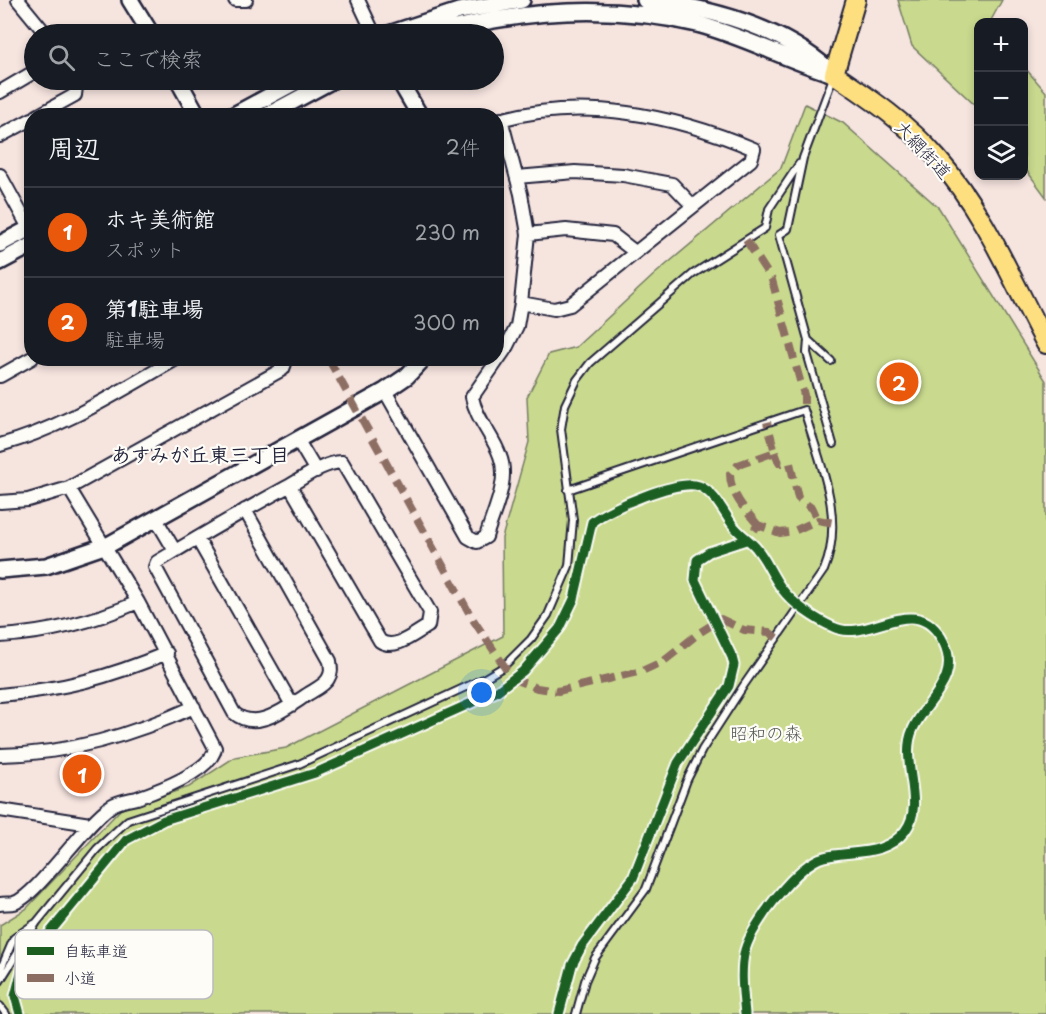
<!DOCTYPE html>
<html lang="ja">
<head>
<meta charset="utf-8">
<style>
  :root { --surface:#171b24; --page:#242831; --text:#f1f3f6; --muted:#9ea1a6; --line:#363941; --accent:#ea580c }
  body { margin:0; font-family:"Playpen Sans","Klee One",sans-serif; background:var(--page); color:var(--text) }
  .controls { position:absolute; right:18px; top:18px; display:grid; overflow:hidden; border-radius:12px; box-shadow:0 3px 9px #0003 }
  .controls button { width:54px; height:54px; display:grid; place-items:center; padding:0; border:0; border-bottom:2px solid var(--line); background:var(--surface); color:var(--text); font:30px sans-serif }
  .you { position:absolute; left:482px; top:693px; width:21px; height:21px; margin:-15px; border:4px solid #fff; border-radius:50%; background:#1a73e8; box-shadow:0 0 0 9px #1a73e833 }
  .badge { display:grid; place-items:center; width:39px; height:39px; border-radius:50%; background:var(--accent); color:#fff; font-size:20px; font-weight:700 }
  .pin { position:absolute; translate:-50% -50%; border:3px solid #fff; box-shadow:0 2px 6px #0006 }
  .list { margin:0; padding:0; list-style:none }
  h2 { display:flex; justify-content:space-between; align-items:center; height:78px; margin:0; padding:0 24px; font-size:26px }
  h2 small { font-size:20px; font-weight:400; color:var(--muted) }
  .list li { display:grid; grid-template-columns:39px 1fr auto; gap:18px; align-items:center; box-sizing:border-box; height:90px; padding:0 24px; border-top:2px solid var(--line) }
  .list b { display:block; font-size:22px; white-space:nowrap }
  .list p { margin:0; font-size:20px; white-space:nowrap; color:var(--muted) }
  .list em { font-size:20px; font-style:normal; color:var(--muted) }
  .icon { flex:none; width:33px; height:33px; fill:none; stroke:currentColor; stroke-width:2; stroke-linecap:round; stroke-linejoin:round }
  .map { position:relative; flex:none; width:1046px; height:1014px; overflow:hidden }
  .search { position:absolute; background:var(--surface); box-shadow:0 3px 9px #0003; left:24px; top:24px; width:480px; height:66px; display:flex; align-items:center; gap:15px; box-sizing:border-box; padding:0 21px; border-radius:33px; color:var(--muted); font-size:22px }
  .panel { position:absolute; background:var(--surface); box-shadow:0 3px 9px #0003; left:24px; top:108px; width:480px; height:258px; border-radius:24px }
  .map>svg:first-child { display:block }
  .green { fill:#c9da8e; stroke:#767e64; stroke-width:1.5 }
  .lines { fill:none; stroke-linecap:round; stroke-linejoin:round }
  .service-casing { stroke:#22223b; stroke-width:10 }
  .minor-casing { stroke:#22223b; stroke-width:16 }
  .tertiary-casing { stroke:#22223b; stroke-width:20 }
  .primary-casing { stroke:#22223b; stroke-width:22 }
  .service { stroke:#fdfcf7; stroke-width:6 }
  .minor { stroke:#fdfcf7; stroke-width:12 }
  .tertiary { stroke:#fdfcf7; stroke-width:15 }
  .primary { stroke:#fedf80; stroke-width:18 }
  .quiet { stroke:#8d6e63; stroke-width:8; stroke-dasharray:15 8; stroke-linecap:butt }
  .cycleway-casing { stroke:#fdfcf7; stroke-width:13 }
  .cycleway { stroke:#1b5e20; stroke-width:9 }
  .labels { text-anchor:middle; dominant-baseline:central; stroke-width:4.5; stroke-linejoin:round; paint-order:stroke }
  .street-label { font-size:18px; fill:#22223b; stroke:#fdfcf7 }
  .park-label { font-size:18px; fill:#545954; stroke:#fdfcf7 }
  .neighbourhood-label { font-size:20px; font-weight:bold; fill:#22223b; stroke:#fdfcf7 }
  .key { fill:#fdfcf7; stroke:#bbbbbf; stroke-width:1.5 }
  .key-label { font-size:16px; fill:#22223b }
</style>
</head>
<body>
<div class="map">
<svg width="1046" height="1014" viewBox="0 0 1046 1014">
  <rect width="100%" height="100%" fill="#f6e4df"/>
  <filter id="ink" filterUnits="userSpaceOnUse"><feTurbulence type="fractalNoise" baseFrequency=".0167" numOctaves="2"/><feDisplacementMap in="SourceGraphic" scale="12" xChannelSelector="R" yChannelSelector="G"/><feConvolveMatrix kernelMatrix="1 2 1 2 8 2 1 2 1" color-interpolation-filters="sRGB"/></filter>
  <g filter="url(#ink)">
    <!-- green -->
    <path class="green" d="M898,0h104l-12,22h-12v86l-66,-62z
      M1024,67l22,25v105l-22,-30z
      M805,104l38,19 96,85 107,173v633h-1046v-89l26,-16 95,-100 68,-22 46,-30 51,-9 217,-112 -1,-98 27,-96 -2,-45 22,-43 27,-7 79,-73 126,-106z"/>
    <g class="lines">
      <defs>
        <path id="service" d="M765,228l4,-19 30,-45
          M779,235l29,105 -1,13 26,91
          M779,235l9,-6 15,-71 31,-83
          M808,340l23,21
          M568,490l236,-80c15,51 42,107 20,160l-80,115 -42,65 -15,30 -41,109 -51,69 -10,23 -9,33
          M0,971l14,-33 20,-14
          M0,981l37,-59 60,-73 31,-29 171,-56 184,-85 20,-12 28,-28 17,-24 21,-49 4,-46 -12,-91 4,-24 12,-25 13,-17 103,-89 72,-46
          M0,1006l6,8"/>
        <path id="minor" d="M18,0l28,34
          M235,0h11
          M358,0l16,34
          M0,92l34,-20
          M37,116l38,-21 1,-8 -4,-7
          M496,121c86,-25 178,-6 258,28l-3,11 -181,145 -16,4 -33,-6
          M0,136l32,-17
          M0,175l29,53
          M517,177l58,-5 48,3 49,9 21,22
          M528,234l38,-4 47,5 22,17
          M0,376l32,-18
          M385,391l83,146 9,5 9,-5c7,-25 24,-56 14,-81 -7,-21 -24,-37 -28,-59l34,-49 11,-22 4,-23 7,-69 -7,-40 -20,-75
          M297,439l19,32
          M0,445c64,-17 121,-55 178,-87
          M0,502l28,-2 41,-12 214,-119 4,-11
          M245,510l85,151c1,7 2,12 -2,18 -4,7 -16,12 -23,17 -20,13 -49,36 -71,17l-79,-146 2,-5c43,-26 86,-51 130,-75 17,-9 35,-24 55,-25l88,150 -2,14c-14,8 -33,25 -48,15l-90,-155
          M156,519l19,32
          M197,538l95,167
          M0,636c50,-3 93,-14 138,-34
          M0,695c65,-6 107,-17 167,-42
          M0,755c69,-1 132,-20 194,-48
          M0,810l90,14
          M0,904c4,-1 10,0 14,-1 23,-7 70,-79 97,-97 7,-5 17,-6 26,-8 20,-7 75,-27 78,-50l-77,-146 -69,-114"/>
        <path id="tertiary" d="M130,0l21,34
          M645,0c66,8 135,26 184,70
          M389,34l70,-23 63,-11
          M432,34c87,-24 176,-31 265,-10 47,12 90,36 137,50
          M178,80l20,36
          M399,80l21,36
          M232,116l67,-36
          M266,116l67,-36
          M0,244l32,-17
          M0,262l32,-17
          M0,570l46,-4 64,-22 275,-153 22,-15 17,-18"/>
        <path id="primary" d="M856,0l-22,74c37,25 74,50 103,84 47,53 76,124 109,186"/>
      </defs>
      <!-- service casing -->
      <use href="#service" class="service-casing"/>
      <!-- minor casing -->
      <use href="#minor" class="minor-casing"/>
      <!-- tertiary casing -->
      <use href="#tertiary" class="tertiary-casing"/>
      <!-- primary casing -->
      <use href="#primary" class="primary-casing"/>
      <!-- service -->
      <use href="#service" class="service"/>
      <!-- minor -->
      <use href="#minor" class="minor"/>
      <!-- tertiary -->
      <use href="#tertiary" class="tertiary"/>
      <!-- primary -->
      <use href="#primary" class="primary"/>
      <!-- quiet -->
      <path class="quiet" d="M746,240l26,40 32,115v15
        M328,358l144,260 41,61 24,9 21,3 84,-20 22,-10 35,-28 22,-14 23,11 25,2 9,7
        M775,452l4,11h11l8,35 15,11 5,11
        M758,525c-12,-14 -28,-31 -28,-51l8,-9 37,-13 -8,-30
        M754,530l4,-5 22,8 14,-2 24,-11 16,3"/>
      <defs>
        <path id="cycleway" d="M20,1014l-5,-18 8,-31 103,-125 38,-20 151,-47 181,-81 27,-21 37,-43 14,-29 18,-77c17,-14 86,-43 107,-36 15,6 24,25 33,38 7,10 18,16 25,25 10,12 15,27 25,40 11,15 33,30 51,38 36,18 84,-40 111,16 17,37 -18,57 -31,86 -15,32 14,73 -8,102 -20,26 -54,19 -81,26 -27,7 -72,67 -79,93 -5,20 -2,43 0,64
          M559,1014l13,-49 10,-19 51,-68 45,-115 51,-77 5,-21 -2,-8 -37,-77 2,-20 12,-8 37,-12"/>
      </defs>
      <!-- cycleway casing -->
      <use href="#cycleway" class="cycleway-casing"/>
      <!-- cycleway -->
      <use href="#cycleway" class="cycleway"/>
    </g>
  </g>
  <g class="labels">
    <!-- street labels -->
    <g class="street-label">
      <text transform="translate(924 149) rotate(47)">大網街道</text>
    </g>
    <!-- park labels -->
    <g class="park-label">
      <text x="766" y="732">昭和の森</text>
    </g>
    <!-- neighbourhood labels -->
    <g class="neighbourhood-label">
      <text x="200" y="454">あすみが丘東三丁目</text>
    </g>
  </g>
  <!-- legend -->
  <rect x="15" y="930" width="198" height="69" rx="9" class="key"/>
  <rect x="27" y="947" width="27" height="8" fill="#1b5e20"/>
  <rect x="27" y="974" width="27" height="8" fill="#8d6e63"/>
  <g class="key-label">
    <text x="64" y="957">自転車道</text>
    <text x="64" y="984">小道</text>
  </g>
</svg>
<div class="controls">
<button>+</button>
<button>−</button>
<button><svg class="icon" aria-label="layers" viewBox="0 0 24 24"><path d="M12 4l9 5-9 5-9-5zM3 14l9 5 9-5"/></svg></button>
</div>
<div class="you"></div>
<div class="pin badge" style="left:82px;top:774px">1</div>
<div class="pin badge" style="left:899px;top:382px">2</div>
<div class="search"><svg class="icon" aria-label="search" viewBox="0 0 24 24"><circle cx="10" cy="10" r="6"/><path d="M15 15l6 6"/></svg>ここで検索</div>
<section class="panel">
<h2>周辺<small>2件</small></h2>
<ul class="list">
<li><span class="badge">1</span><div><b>ホキ美術館</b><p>スポット</p></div><em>230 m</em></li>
<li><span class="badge">2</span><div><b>第1駐車場</b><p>駐車場</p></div><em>300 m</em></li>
</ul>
</section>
</div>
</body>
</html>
